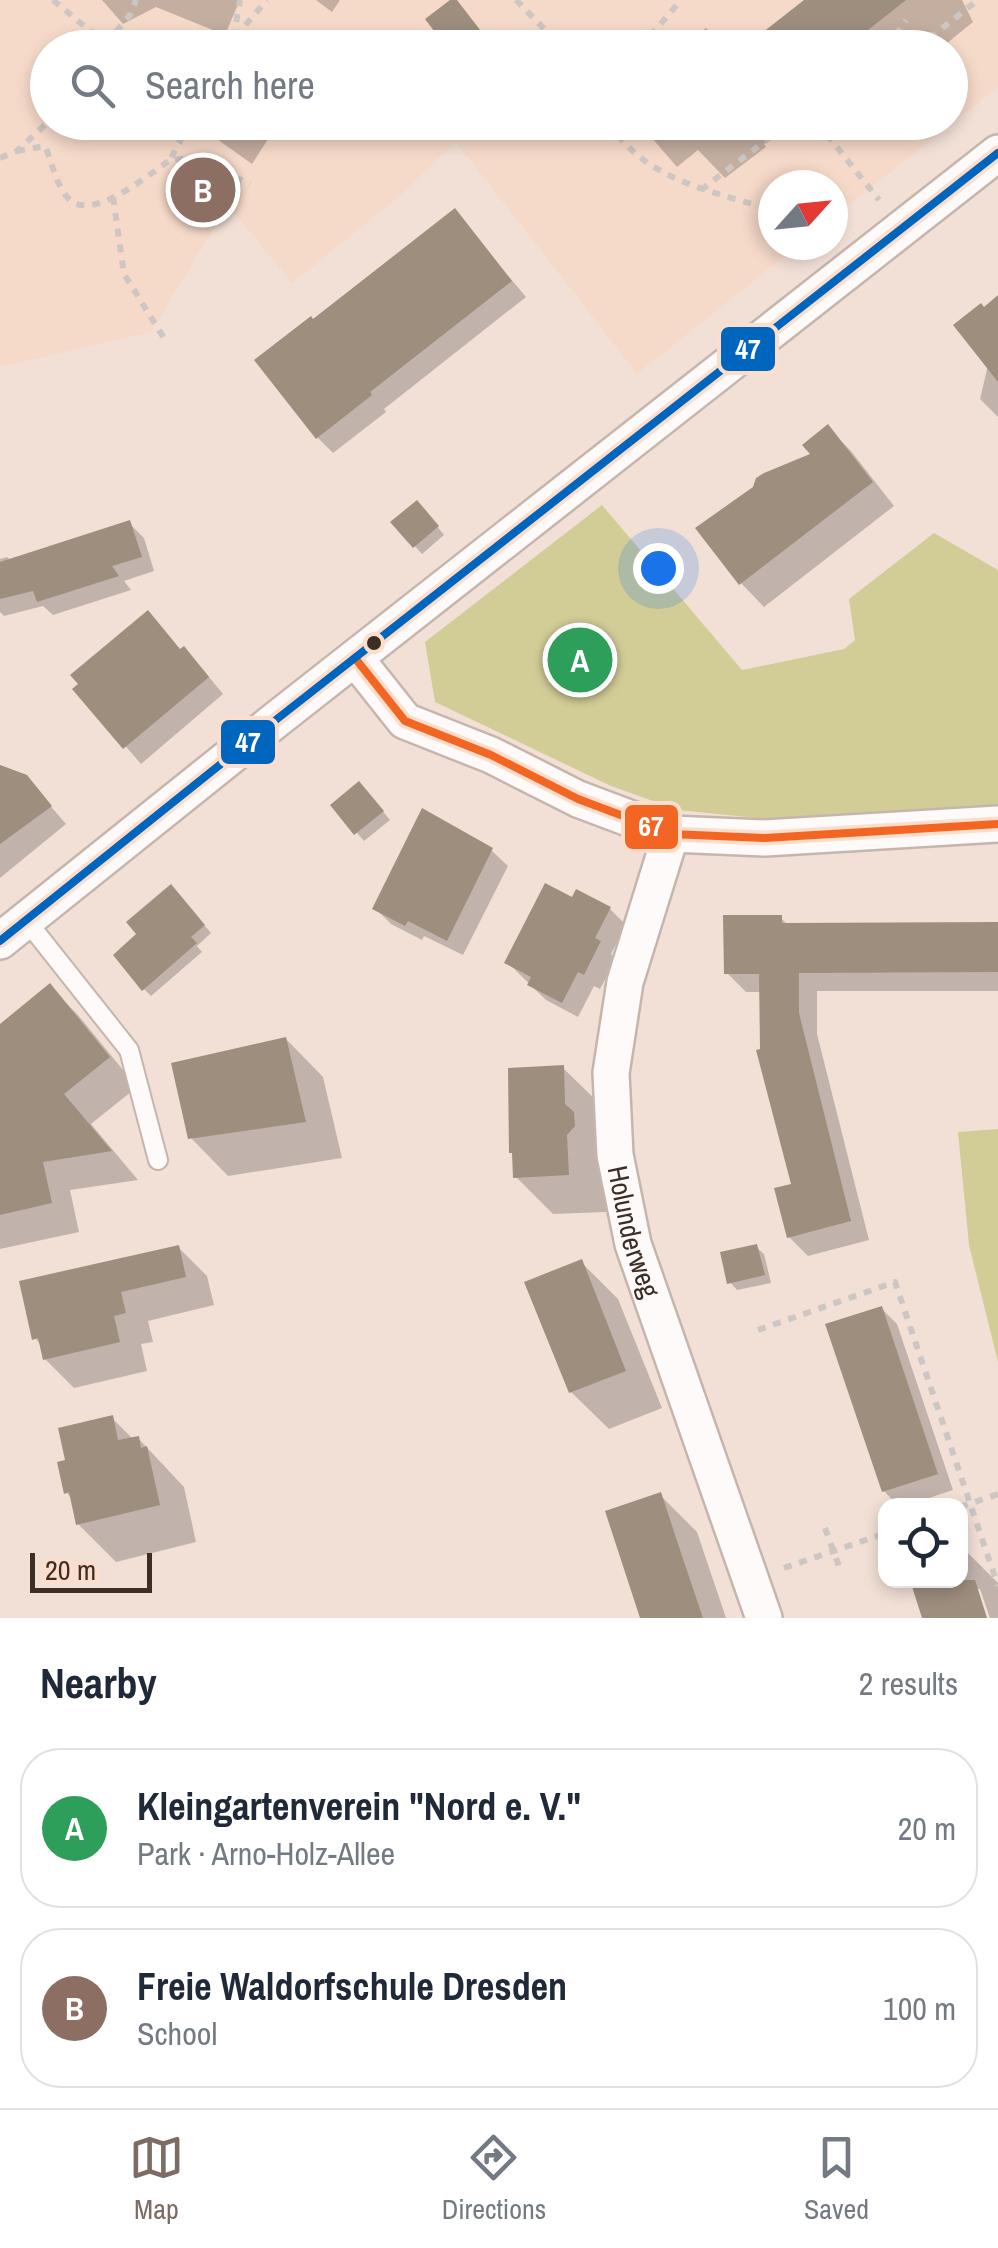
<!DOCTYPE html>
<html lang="en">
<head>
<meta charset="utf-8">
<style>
  :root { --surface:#fff; --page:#f2f2f3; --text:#1f2937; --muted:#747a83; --line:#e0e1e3; --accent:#7c6c63 }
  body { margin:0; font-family:"Archivo Narrow",sans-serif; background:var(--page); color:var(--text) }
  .controls { position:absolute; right:30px; bottom:30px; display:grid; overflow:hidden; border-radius:20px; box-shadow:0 5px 15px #0003 }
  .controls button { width:90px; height:90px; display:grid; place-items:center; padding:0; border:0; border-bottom:2px solid var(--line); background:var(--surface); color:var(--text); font:50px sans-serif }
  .compass { position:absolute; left:758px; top:170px; width:90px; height:90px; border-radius:50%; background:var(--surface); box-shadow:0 5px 15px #0003; rotate:63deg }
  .scale { position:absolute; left:30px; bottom:25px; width:122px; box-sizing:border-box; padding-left:10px; border:5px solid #3c2d25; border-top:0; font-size:28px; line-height:35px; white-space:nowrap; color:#3c2d25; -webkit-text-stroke:8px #fdddcb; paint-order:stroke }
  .you { position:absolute; left:658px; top:568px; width:35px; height:35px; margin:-25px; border:8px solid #fff; border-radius:50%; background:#1a73e8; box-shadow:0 0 0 15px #1a73e833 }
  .badge { display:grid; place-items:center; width:65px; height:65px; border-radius:50%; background:var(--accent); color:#fff; font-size:32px; font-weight:700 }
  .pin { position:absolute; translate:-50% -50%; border:5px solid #fff; box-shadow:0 2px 10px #0006 }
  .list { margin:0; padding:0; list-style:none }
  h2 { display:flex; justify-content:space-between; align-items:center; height:130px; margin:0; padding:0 40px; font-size:42px }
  h2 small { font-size:32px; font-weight:400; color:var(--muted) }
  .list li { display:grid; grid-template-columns:65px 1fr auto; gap:30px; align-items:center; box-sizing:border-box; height:160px; margin:0 20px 20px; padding:0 20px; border:2px solid var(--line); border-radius:40px }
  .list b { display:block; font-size:38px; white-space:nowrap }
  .list p { margin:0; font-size:32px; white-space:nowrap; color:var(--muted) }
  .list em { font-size:32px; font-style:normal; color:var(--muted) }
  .icon { flex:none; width:55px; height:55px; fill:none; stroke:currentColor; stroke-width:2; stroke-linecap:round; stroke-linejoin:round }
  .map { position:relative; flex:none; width:998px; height:1618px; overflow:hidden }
  .search { position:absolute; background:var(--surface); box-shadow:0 5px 15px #0003; left:30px; right:30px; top:30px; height:110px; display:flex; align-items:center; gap:25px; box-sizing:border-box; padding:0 35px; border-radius:55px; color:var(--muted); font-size:38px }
  .sheet { height:490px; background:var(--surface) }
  nav { display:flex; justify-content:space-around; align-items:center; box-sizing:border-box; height:140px; border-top:2px solid var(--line); background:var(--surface); font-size:28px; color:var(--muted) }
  nav a { display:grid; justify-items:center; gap:5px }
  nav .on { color:var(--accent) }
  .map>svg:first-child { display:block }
  .built { fill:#f6dac9; fill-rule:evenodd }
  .green { fill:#d2cd97 }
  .shadow { fill:#0003 }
  .building { fill:#9d8e7e }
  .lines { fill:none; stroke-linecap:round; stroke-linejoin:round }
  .lane-casing { stroke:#c4b6ad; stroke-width:22 }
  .street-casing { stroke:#c4b6ad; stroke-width:40 }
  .path { stroke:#cdc6c2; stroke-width:6; stroke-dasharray:8 8; stroke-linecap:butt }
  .lane { stroke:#fdfaf9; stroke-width:18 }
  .street { stroke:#fdfaf9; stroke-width:35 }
  .bus-1-casing { stroke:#fdddcb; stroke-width:15 }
  .bus-2-casing { stroke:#fdddcb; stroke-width:15 }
  .bus-1 { stroke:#f26522; stroke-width:8 }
  .bus-2 { stroke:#0065bd; stroke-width:8 }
  .bus-dot { fill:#3c2d25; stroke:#fdddcb; stroke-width:4 }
  .labels { text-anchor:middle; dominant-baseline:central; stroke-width:10; stroke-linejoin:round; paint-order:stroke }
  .street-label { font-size:28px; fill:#3c2d25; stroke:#fdddcb }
  .line-badge { stroke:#fdddcb; stroke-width:4 }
  .badge-label { font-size:28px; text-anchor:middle; font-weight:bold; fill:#fff }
</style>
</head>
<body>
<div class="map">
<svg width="998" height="1618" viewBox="0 0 998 1618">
  <rect width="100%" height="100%" fill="#f2e0d6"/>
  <!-- built -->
  <path class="built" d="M0,0h998v87l-165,131v-33h-60v60h26l-162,129 -181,-232 -55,53 -109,88 -64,-77 -77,126 -151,35zM48,48h902v74h-902z"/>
  <!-- green -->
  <path class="green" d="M602,505l140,165 102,-21 11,-9 -6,-41 85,-66 64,37v235l-232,14 -88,-9 -67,-24 -176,-84 -10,-60z
    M998,1129v233l-29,-117 -11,-113z"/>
  <!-- shadow -->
  <path class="shadow" d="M102,0h138l-15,35 -69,-28 -33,17z
    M316,0h24l-8,12z
    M808,0h154l11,22 -32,26h-12l-14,-14 -17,14h-151z
    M706,28l20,20h-45z
    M214,122h65l-27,42 -45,-32z
    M638,122h154l-28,22 2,3 -41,31 -27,-28 -21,17z
    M454,211l72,86 -142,112 2,3 -53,41 -15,-15 -5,-116z
    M998,323v94l-18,-18z
    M828,428l23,23 43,55 -130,101 -23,-24z
    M425,511l19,24 -22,19 -29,-31z
    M129,523l15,15 10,33 -30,10 7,9 -78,25 -10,-9 -39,10 -4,-4v-53l7,-2 5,4z
    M182,651l18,15 23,28 -82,70 -65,-75z
    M0,765l23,9 43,50 -66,54z
    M367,792l23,28 -26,21 -31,-36z
    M491,850l17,16 -45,89 -39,-19 -2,4 -31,-16 -16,-16z
    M178,895l33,38 -14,13 5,6 -51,44 -7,-7z
    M610,909l16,16 -15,29 5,5 -16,30 -6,-3 -16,31 -32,-17 -39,-38z
    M781,918l8,8h209v65h-181v43l52,206 -61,16 -19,-19 5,-52 -32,-134v-59h-16l-19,-19z
    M50,987l28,28 59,72 -46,37 47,56 -68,10 9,42 -79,17v-222z
    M286,1039l37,38 19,81 -114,18 -37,-38z
    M563,1068l38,37 5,107 -53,2 -38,-38 -1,-21 -3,-3z
    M178,1247l29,29 7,29 -66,16 5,21 -12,2 6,27 -73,17 -29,-29 -3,-13 -7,-8z
    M756,1247l8,7 7,29 -34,7 -7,-8z
    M581,1262l37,37 44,109 -53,21 -38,-37z
    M881,1308l16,16 56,166 -48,16h-7l-14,-15z
    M112,1418l21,21 5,-1 46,49 12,55 -80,20 -38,-38 -5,-24 -7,-8 2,-30z
    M660,1495l37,37 29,86h-83z
    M962,1547l36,36v35h-8l-10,-29h-5l10,29h-60l35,-38z"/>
  <!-- building -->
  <path class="building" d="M450,0h7l37,48h-47l-22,-29z
    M804,0h102l-48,38 -3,-5 -19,15h-93z
    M455,208l57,73 -142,111 2,3 -56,44 -62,-79 57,-44 2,3z
    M998,295v87l-45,-57 28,-22 3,4z
    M828,424l45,58 -134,103 -44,-57 58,-41 3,-9 8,-5 46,-19 -8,-9z
    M417,500l22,26 -26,22 -23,-26z
    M130,520l12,37 -30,9 7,10 -82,26 -4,-11 -33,8v-37z
    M148,610l32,39 4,-3 25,31 -86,72 -51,-60 6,-5 -8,-9z
    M0,765l27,10 25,31 -52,38z
    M359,781l25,30 -30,24 -24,-30z
    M422,808l71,40 -46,93 -39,-20 -3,5 -33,-17z
    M545,883l27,14 4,-8 35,18 -16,31 6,3 -17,34 -6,-3 -16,31 -35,-18 4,-8 -27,-14z
    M171,884l34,41 -14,12 6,6 -55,48 -29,-36 23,-21 -10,-12z
    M723,915h59v8l216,-1v50l-199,1v40l52,208 -64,17 -13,-50 17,-4 -35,-134 4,-1 -1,-75h-35z
    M50,983l60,74 -46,37 48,57 -69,11 9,41 -52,12v-191z
    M286,1037l20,85 -118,17 -17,-76z
    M564,1065l1,39 9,8 1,14 -8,9 2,40 -56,3 -1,-25h-3l-1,-85z
    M757,1244l8,31 -38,9 -7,-32z
    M179,1245l7,32 -65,15 5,21 -12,3 6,26 -77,18 -5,-22 -6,2 -13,-59z
    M582,1259l44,112 -57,22 -45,-111z
    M882,1306l56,168 -56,18 -57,-168z
    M113,1415l5,25 21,-4 2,12 6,-2 13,59 -84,20 -7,-33 -5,2 -7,-32 8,-2 -7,-32z
    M661,1492l18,55 24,71h-63l-35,-107z
    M910,1580h65l12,38h-65z"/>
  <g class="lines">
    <defs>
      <path id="lane" d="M26,920l103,130 29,110"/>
      <g id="street">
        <path d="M355,658l50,63 86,34 87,44 93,35 94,4 233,-14"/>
        <path id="s1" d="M671,834l-46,148 -14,91 4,82 18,89 131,374"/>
        <path d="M0,941l277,-222 721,-566"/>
      </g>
    </defs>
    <!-- lane casing -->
    <use href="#lane" class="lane-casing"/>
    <!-- street casing -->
    <use href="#street" class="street-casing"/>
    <!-- path -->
    <path class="path" d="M53,0l53,44 26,4
      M516,0l47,48
      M235,37l32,-37
      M106,44l24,-29 6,-15
      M188,48l45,-8 7,-40
      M640,48l41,-48
      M887,48l19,-28
      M917,48l61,-48
      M190,122l-20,38 22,-2 58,26
      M609,122c34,58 105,70 164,88
      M817,122l62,78
      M17,151l28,-5c7,16 10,36 22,51 23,28 81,-22 103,-37
      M0,158l17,-7 31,-29
      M701,190l89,-68
      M113,197l11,77 43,69
      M758,1330l137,-48 103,304
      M960,1507l38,-13
      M825,1528l16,44
      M784,1568l102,-35"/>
    <!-- lane -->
    <use href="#lane" class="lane"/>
    <!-- street -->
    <use href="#street" class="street"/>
    <defs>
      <path id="bus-1" d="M355,658l50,63 86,34 87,44 93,35 94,4 233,-14"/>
      <path id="bus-2" d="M0,941l277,-222 721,-566"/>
    </defs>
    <!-- bus-1 casing -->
    <use href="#bus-1" class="bus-1-casing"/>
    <!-- bus-2 casing -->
    <use href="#bus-2" class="bus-2-casing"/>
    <!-- bus-1 -->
    <use href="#bus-1" class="bus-1"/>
    <!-- bus-2 -->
    <use href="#bus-2" class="bus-2"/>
  </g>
  <!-- markers -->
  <circle class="bus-dot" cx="374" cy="643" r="9"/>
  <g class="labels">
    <!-- street labels -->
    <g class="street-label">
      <text stroke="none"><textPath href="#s1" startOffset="408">Holunderweg</textPath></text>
    </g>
  </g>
  <g class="line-badge">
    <rect x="719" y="325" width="58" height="48" rx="10" fill="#0065bd"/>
    <rect x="219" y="718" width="58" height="48" rx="10" fill="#0065bd"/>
    <rect x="623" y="803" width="57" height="48" rx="10" fill="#f26522"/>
  </g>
  <g class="badge-label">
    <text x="748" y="359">47</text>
    <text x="248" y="752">47</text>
    <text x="651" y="836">67</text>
  </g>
</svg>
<div class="controls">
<button><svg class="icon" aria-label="locate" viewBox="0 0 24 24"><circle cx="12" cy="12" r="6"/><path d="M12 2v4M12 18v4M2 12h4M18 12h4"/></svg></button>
</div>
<svg class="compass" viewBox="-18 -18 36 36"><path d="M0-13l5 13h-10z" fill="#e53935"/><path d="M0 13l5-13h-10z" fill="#747a83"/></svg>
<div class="scale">20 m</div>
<div class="you"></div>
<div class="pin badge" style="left:580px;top:660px;background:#2e9e5b">A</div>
<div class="pin badge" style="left:203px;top:190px;background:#8d6e63">B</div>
<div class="search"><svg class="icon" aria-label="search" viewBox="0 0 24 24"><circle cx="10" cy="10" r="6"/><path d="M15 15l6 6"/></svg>Search here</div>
</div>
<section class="sheet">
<h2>Nearby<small>2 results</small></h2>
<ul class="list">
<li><span class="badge" style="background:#2e9e5b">A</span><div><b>Kleingartenverein &quot;Nord e. V.&quot;</b><p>Park · Arno-Holz-Allee</p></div><em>20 m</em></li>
<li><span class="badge" style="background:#8d6e63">B</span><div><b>Freie Waldorfschule Dresden</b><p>School</p></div><em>100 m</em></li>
</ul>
</section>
<nav>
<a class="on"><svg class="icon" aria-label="map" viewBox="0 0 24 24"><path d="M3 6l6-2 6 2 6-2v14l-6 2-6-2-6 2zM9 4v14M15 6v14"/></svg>Map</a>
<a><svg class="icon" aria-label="directions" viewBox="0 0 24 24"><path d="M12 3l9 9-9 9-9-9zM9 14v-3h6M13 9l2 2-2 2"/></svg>Directions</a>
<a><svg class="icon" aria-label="saved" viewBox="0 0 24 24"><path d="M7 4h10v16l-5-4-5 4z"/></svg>Saved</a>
</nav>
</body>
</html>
